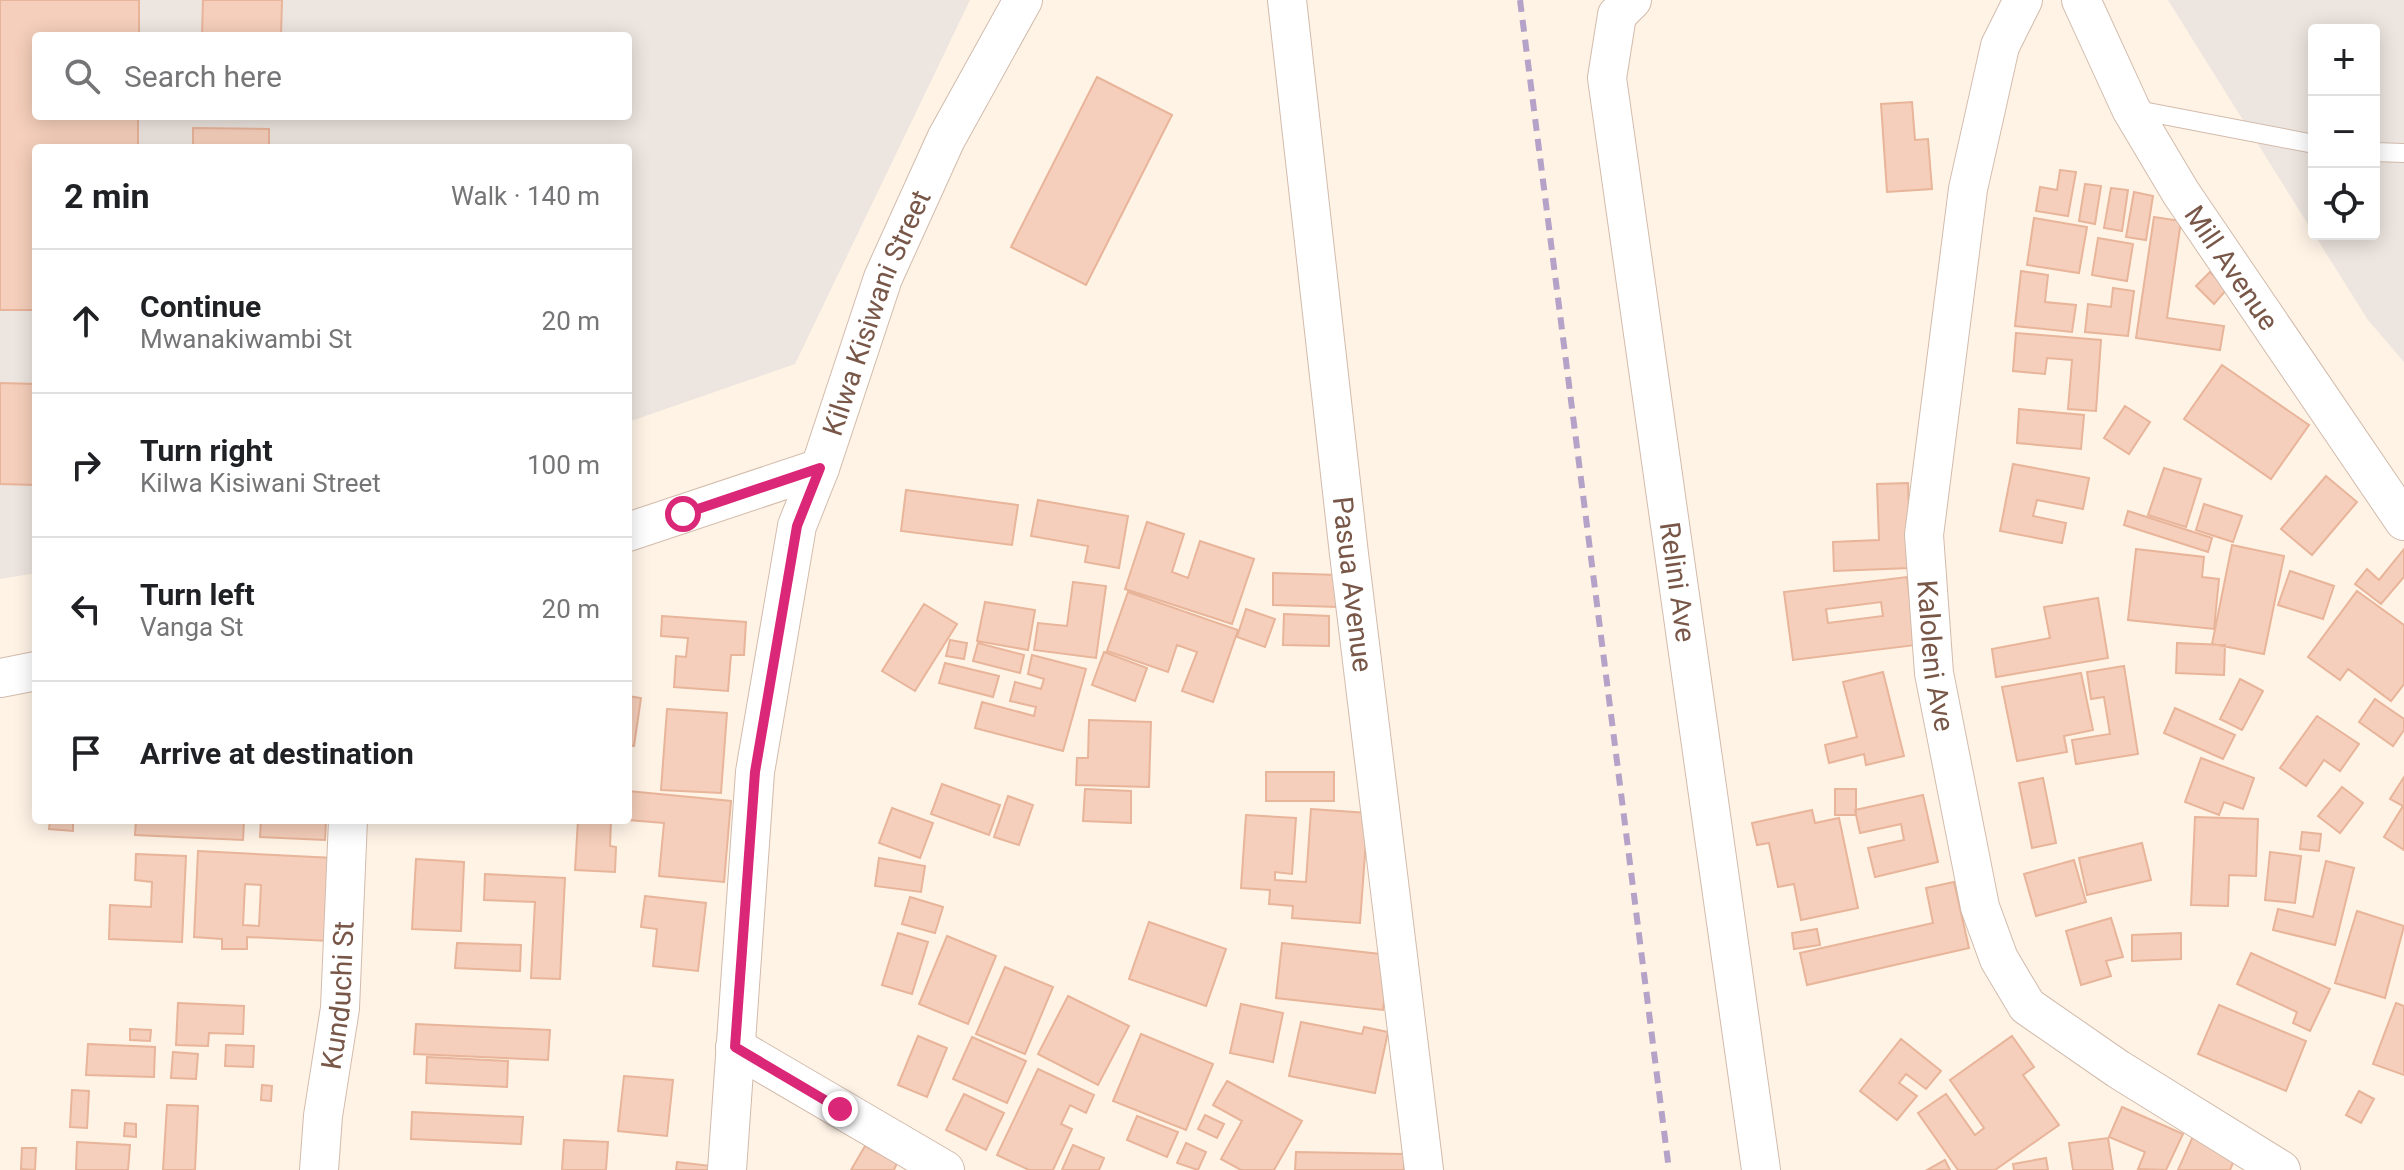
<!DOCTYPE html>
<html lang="en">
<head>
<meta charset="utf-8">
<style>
  :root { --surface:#fff; --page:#f6f6f6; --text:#202124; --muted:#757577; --line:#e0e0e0 }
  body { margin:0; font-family:Roboto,sans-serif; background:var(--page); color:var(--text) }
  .controls { position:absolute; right:24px; top:24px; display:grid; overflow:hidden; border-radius:8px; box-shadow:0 4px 20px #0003 }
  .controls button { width:72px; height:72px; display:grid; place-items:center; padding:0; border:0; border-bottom:2px solid var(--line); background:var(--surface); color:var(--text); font:40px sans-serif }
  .stop { position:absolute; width:24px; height:24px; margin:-18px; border:6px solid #db2777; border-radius:50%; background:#fff }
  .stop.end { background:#db2777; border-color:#fff; box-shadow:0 2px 8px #0008 }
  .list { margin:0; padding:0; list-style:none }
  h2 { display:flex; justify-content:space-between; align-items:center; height:104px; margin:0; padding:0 32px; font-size:34px }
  h2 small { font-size:26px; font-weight:400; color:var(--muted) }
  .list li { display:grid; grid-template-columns:52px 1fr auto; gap:24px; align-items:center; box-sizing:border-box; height:144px; padding:0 32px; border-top:2px solid var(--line) }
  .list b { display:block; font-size:30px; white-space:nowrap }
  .list p { margin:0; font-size:26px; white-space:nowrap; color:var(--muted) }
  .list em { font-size:26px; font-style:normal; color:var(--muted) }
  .icon { flex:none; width:44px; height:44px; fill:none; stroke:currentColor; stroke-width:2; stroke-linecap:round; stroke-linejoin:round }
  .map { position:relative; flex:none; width:2404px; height:1170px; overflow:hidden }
  .search { position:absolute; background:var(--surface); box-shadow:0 4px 20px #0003; left:32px; top:32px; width:600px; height:88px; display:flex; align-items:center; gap:20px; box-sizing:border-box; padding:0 28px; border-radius:8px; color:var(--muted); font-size:30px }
  .panel { position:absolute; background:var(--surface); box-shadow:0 4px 20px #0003; left:32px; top:144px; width:600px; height:680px; border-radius:8px }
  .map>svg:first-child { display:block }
  .industrial { fill:#ede5df; fill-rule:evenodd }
  .building { fill:#f5cfbb; stroke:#e8b49a; stroke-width:2; fill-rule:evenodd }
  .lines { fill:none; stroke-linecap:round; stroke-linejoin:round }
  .lane-casing { stroke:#d2bbac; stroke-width:20 }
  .street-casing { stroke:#d2bbac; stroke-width:40 }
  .lane { stroke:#fff; stroke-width:18 }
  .street { stroke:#fff; stroke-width:38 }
  .rail { stroke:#b5a2c8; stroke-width:6; stroke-dasharray:12 8; stroke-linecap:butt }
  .route { stroke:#db2777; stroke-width:10 }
  .labels { text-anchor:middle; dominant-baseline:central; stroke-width:6; stroke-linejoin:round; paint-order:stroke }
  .street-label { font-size:28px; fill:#785748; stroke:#fff7ec }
</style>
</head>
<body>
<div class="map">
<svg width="2404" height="1170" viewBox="0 0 2404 1170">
  <rect width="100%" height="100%" fill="#fef3e5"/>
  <!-- industrial -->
  <path class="industrial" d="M0,0h970l-175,364 -167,58v-274h-592v425l-36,6zM36,36h592v80h-592z
    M2168,0h236v362l-36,-42 -54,-86h60v-204h-60v204z"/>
  <!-- building -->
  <path class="building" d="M0,0h139v36h-103v80h102v32h-102v162h-36z
    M203,0h79l-1,36h-79z
    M1097,77l75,38 -86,170 -75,-38z
    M1912,102l3,38 13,-1 4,50 -45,3 -6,-88z
    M193,128l76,1v19h-76z
    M2060,170l16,2 -8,44 -32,-5 4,-24 17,3z
    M2085,184l16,2 -6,38 -16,-3z
    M2111,188l17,2 -6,41 -18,-3z
    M2134,192l19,4 -7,44 -20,-3z
    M2154,217l27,4 -14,97 57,8 -4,24 -84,-12z
    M2034,218l53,9 -8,46 -52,-8z
    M2098,238l35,6 -6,37 -35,-6z
    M2021,271l27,4 -3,27 31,3 -4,27 -57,-6z
    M2210,272l17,17 -13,15 -18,-18z
    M2113,288l21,3 -6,45 -43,-4 3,-28 23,3z
    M2016,333l85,7 -5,71 -28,-2 4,-49 -25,-2 -2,16 -32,-3z
    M2222,365l87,60 -38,54 -87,-60z
    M0,383l36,1v101l-36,-1z
    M2125,406l25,16 -21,32 -25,-16z
    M2019,409l65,6 -3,34 -64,-6z
    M2013,464l76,14 -6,31 -46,-9 -4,16 33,7 -4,20 -62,-12z
    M2164,468l37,11 -15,48 -38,-12z
    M2326,476l31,26 -45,53 -31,-26z
    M1908,483l3,85 -77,3 -1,-29 46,-2 -2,-56z
    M906,490l112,15 -6,40 -111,-14z
    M1038,500l90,16 -9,52 -34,-6 3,-16 -57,-10z
    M2204,504l38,12 -9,26 -37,-12z
    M2128,511l84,27 -4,14 -84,-27z
    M1147,522l37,12 -12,38 16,6 12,-37 54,18 -22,65 -107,-35z
    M2232,545l52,11 -20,98 -52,-10z
    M2136,549l68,8 -2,20 17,2 -5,50 -86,-9z
    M2404,549v28l-23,27 -26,-20 12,-15 12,11z
    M2290,571l44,15 -11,33 -45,-14z
    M1273,573l66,2 -1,32 -65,-2z
    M1907,577l9,68 -123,15 -9,-68zM1881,602l2,14 -55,7 -2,-14z
    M1073,582l33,4 -10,72 -62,-8 4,-27 29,3z
    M2357,591l47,34v59l-13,17 -43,-32 -8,11 -32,-23z
    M1128,592l110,38 -25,72 -31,-11 15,-39 -20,-7 -9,27 -61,-21z
    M2098,598l10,60 -112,19 -4,-28 58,-11 -6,-31z
    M985,602l50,8 -7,40 -51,-9z
    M924,604l33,20 -42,67 -33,-20z
    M1246,609l29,10 -10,28 -28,-10z
    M1284,614l45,2v30l-46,-1z
    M662,616l84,6 -2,33h-13l-3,36 -54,-4 2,-31 10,1 2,-19 -27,-2z
    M950,640l17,3 -3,16 -18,-3z
    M978,643l46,12 -4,18 -47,-12z
    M2177,643l48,2 -1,30 -48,-2z
    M1104,652l43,16 -12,33 -43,-16z
    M1032,655l54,14 -23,82 -88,-23 7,-26 52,14 2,-9 -26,-6 5,-19 26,7 3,-10 -16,-5z
    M945,663l54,13 -6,21 -54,-14z
    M2124,666l14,88 -62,10 -4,-24 38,-6 -6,-37 -13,2 -4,-27z
    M1883,672l21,84 -38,9 -2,-11 -35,9 -4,-18 32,-8 -14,-55z
    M2081,673l12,57 -29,6 3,16 -50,9 -15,-74z
    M2240,679l23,12 -21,39 -22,-11z
    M628,696l13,2 -7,48 -6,-1z
    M2375,699l29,20v11l-11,16 -34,-24z
    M2175,708l60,27 -12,24 -59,-26z
    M667,709l60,4 -6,80 -60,-3z
    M2317,716l42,28 -19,27 -16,-11 -18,26 -26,-18z
    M1089,720l62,2 -2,65 -73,-2 1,-27h11z
    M2201,758l53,20 -11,31 -19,-7 -5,13 -34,-13z
    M1266,772h68v29h-68z
    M2404,777v73l-20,-13 19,-31 -13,-7z
    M2043,778l13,65 -24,5 -13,-65z
    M942,784l58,21 -11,30 -58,-21z
    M2342,787l21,16 -23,30 -22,-17z
    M1085,789l46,2v32l-48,-2z
    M1835,789h21v26h-21z
    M628,791l103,10 -7,81 -65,-6 5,-53 -36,-3z
    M1923,795l15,67 -63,15 -7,-29 36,-8 -3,-16 -41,9 -5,-23z
    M1008,796l25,9 -14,40 -25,-8z
    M892,808l41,15 -13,35 -41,-15z
    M1311,809l57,4 -8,110 -68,-5 1,-12 -24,-2 1,-14 -29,-2 5,-73 50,3 -4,56 -17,-2v8l31,2z
    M1812,810l3,13 24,-5 19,90 -57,12 -7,-36 -16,3 -9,-44 -12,2 -5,-22z
    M2195,817l63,2 -2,57 -27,-1 -1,31 -37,-1z
    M50,820h23v11l-24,-2z
    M136,820h108l-1,20 -108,-5z
    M261,820h65l-1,20 -65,-3z
    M578,820h33l-1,26 6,1 -1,25 -40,-2z
    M2302,832l19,2 -2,17 -19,-2z
    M2142,843l9,37 -64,15 -8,-37z
    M198,851l136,7 -5,83 -82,-4v12h-25v-10l-28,-2zM245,884l16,1 -2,41 -16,-1z
    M2270,852l31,4 -6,47 -30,-3z
    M136,854l50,2 -4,86 -73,-3 1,-34 41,2 1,-25 -17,-2z
    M879,858l46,8 -4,26 -46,-6z
    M416,859l48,3 -3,69 -49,-2z
    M2074,860l12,42 -50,14 -12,-42z
    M2326,861l28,7 -19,77 -62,-15 5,-21 35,8z
    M485,874l80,4 -5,101 -29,-1 4,-76 -51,-2z
    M1954,882l15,66 -162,37 -7,-32 133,-30 -7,-35z
    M645,896l61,7 -8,68 -45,-5 4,-37 -16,-2z
    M910,897l33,10 -8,26 -33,-9z
    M2357,911l47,15 -19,72 -50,-15z
    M2111,918l12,39 -17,4 5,15 -30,9 -15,-54z
    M1149,922l77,27 -20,57 -77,-27z
    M1817,929l3,16 -26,4 -2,-16z
    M898,933l30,9 -16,52 -30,-9z
    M2181,933v26l-49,2v-26z
    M947,936l49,20 -28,68 -49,-20z
    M457,943l64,2 -1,26 -65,-3z
    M1282,943l107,12 -6,55 -107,-12z
    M2251,953l79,36 -20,42 -17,-8 4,-11 -60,-28z
    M1005,967l48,20 -28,67 -49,-20z
    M1068,996l61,30 -31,59 -60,-31z
    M178,1003l66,3 -1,28 -34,-1 -1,13 -32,-1z
    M2396,1003l8,3v69l-31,-11z
    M1241,1004l42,9 -10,49 -43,-9z
    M2219,1005l87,36 -20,50 -88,-37z
    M1301,1022l61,12 2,-7 24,5 -13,61 -86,-17z
    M416,1024l134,6 -2,30 -134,-6z
    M130,1029l21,1 -1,11 -20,-1z
    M1141,1034l72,30 -27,66 -73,-29z
    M918,1036l29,12 -20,49 -29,-12z
    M2012,1036l22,31 -11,8 36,50 -64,45h-37l-40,-57 28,-19 29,41 9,-7 -34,-48z
    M972,1037l54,24 -19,42 -54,-24z
    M1901,1039l40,32 -15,18 -20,-15 -7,9 18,13 -20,24 -37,-29z
    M88,1044l67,3 -1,30 -68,-2z
    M226,1045l28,1 -1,21 -28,-1z
    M173,1052l25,2 -2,25 -25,-1z
    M427,1057l81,4 -1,26 -81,-4z
    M1038,1069l56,26 -8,18 -16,-8 -9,19 11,5 -19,41h-24l-32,-15z
    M624,1076l49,4 -6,56 -49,-5z
    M1227,1081l75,40 -28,49h-33l-20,-11 21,-38 -29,-16z
    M262,1085l10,1 -1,15 -10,-1z
    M72,1090l17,1 -2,37 -17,-1z
    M2359,1091l15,8 -13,24 -15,-8z
    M964,1094l40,19 -18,37 -40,-20z
    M167,1105l31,1 -3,64h-32z
    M2122,1107l61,27 -17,36 -28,-1 7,-17 -36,-15z
    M412,1112l111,5 -2,27 -110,-5z
    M1205,1115l19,9 -7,14 -19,-9z
    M1137,1116l41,16 -11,25 -40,-17z
    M125,1123l11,1v13l-12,-1z
    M2194,1134l43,19 -7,17h-52z
    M2108,1138l5,32h-40l-4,-27z
    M564,1140l44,2 -2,28h-44z
    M77,1142l53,3 -2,25h-52z
    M1186,1143l20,9 -8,18 -21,-7z
    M1073,1145l31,13 -5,12h-37z
    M865,1146l32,17 -3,7h-43z
    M22,1148h14l-1,22 -14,-1z
    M1296,1152l108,2v16h-109z
    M2046,1158l2,12h-34l-1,-6z
    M1945,1160l5,10h-23z
    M677,1162l34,4 -1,4h-34z"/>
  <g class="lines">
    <defs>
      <path id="lane" d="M2132,109l182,35
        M2374,152l30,1"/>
      <g id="street">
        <path id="s1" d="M1287,0l62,554 75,616"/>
        <path id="s2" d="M1632,0l-15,15 -10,63 154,1092"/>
        <path id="s3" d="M2023,0l-23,46 -32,143 -44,346 10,138 46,234 19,52 28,47 91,63 163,101"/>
        <path id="s4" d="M2081,0l50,109 50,84 223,328"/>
        <path d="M628,532l192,-64"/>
        <path d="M0,678l36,-7"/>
        <path d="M735,1047l210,123"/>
        <path id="s5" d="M319,1170l4,-54 17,-108 8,-188"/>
        <path id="s6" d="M727,1170l28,-398 42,-246 23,-58 63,-190 63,-139 77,-139"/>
      </g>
    </defs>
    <!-- lane casing -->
    <use href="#lane" class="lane-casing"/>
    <!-- street casing -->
    <use href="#street" class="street-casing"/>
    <!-- lane -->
    <use href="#lane" class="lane"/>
    <!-- street -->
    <use href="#street" class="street"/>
    <!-- rail -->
    <path class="rail" d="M1520,0l149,1170"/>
  </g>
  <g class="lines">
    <!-- route -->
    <path class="route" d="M683,514l137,-46 -23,58 -42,246 -20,275 105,62"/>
  </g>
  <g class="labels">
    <!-- street labels -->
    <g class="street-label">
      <text stroke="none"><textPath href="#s4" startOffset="308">Mill Avenue</textPath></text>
      <text stroke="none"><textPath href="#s6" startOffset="876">Kilwa Kisiwani Street</textPath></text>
      <text stroke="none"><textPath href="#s2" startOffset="594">Relini Ave</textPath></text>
      <text stroke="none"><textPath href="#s1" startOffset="588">Pasua Avenue</textPath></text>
      <text stroke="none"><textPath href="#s3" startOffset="668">Kaloleni Ave</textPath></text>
      <text stroke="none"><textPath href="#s5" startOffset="176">Kunduchi St</textPath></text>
    </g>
  </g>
</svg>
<div class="controls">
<button>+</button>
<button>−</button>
<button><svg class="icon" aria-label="locate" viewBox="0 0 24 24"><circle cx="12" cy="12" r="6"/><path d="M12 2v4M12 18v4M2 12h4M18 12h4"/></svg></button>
</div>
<div class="stop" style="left:683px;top:514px"></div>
<div class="stop end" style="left:840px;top:1109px"></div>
<div class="search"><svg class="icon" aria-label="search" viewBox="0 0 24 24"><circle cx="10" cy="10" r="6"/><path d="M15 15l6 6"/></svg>Search here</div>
<section class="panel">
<h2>2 min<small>Walk · 140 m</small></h2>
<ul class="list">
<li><svg class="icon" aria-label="ahead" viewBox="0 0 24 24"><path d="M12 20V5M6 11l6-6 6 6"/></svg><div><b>Continue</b><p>Mwanakiwambi St</p></div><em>20 m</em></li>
<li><svg class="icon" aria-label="right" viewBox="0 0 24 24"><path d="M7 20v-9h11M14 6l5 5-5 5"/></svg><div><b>Turn right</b><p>Kilwa Kisiwani Street</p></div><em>100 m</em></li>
<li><svg class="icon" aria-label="left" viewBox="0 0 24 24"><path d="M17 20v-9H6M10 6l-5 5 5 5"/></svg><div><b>Turn left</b><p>Vanga St</p></div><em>20 m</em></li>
<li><svg class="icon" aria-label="arrive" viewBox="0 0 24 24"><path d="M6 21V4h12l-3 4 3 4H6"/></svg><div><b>Arrive at destination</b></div></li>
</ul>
</section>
</div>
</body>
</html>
